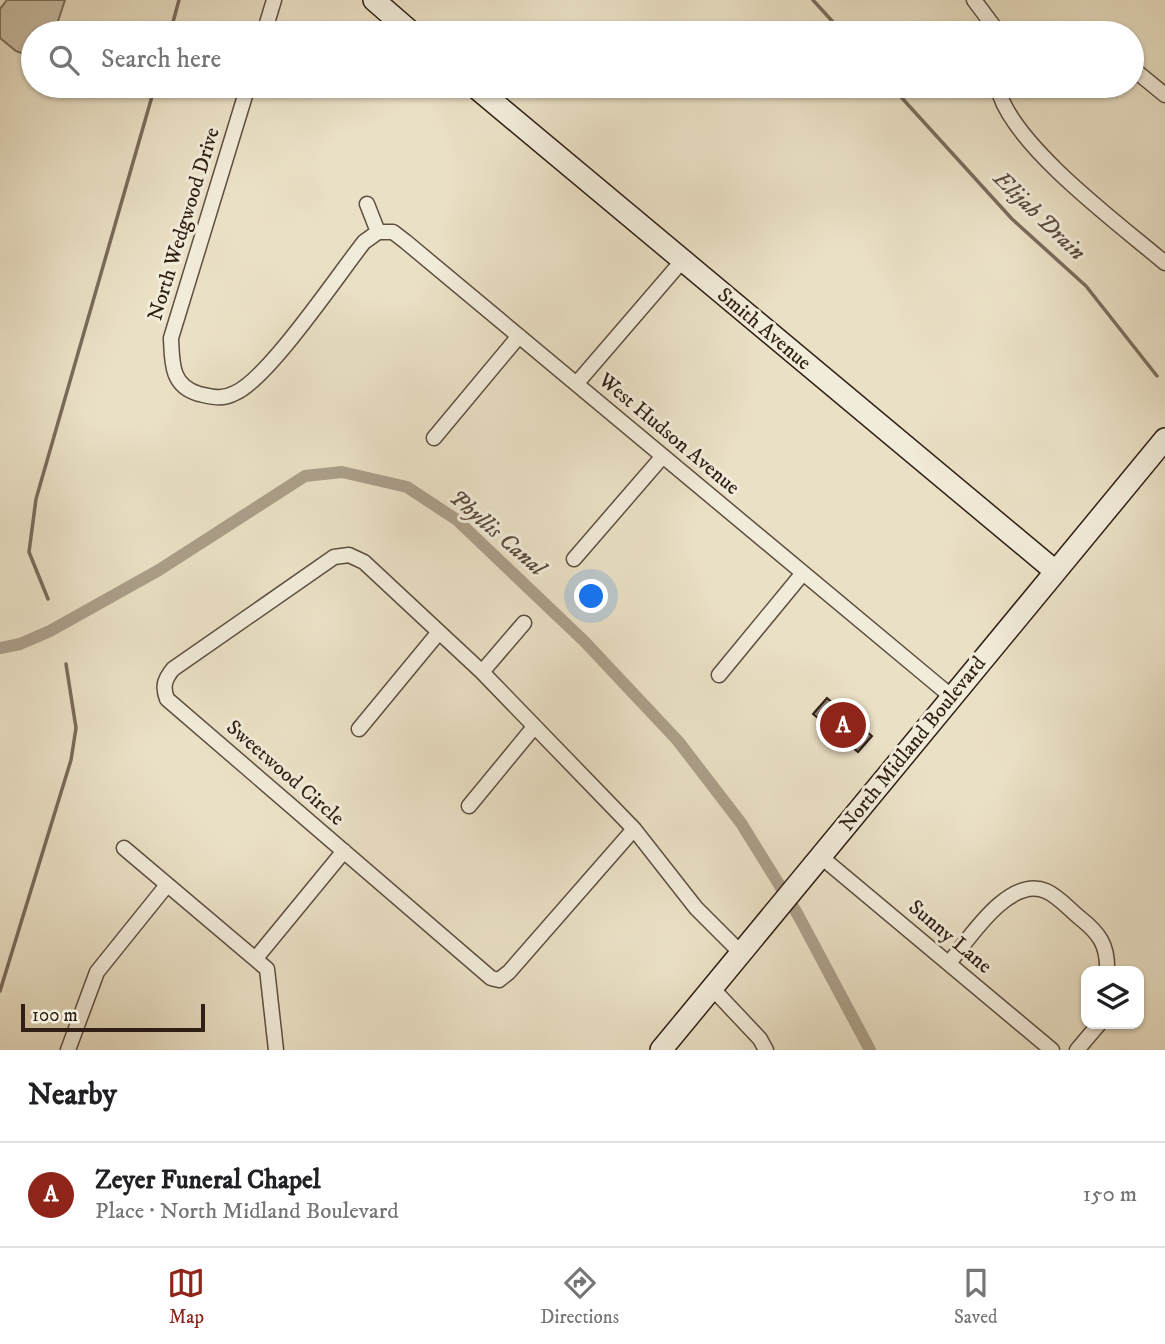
<!DOCTYPE html>
<html lang="en">
<head>
<meta charset="utf-8">
<style>
  :root { --surface:#fff; --page:#f2f2f2; --text:#202124; --muted:#757577; --line:#e0e0e0; --accent:#8f2418 }
  body { margin:0; font-family:"IM FELL DW Pica",serif; background:var(--page); color:var(--text) }
  .controls { position:absolute; right:21px; bottom:21px; display:grid; overflow:hidden; border-radius:14px; box-shadow:0 2px 5px #0004 }
  .controls button { width:63px; height:63px; display:grid; place-items:center; padding:0; border:0; border-bottom:2px solid var(--line); background:var(--surface); color:var(--text); font:35px sans-serif }
  .scale { position:absolute; left:21px; bottom:18px; width:184px; box-sizing:border-box; padding-left:7px; border:4px solid #301f15; border-top:0; font-size:19px; line-height:24px; white-space:nowrap; color:#301f15; -webkit-text-stroke:5px #f1ebd9; paint-order:stroke }
  .you { position:absolute; left:592px; top:597px; width:24px; height:24px; margin:-18px; border:5px solid #fff; border-radius:50%; background:#1a73e8; box-shadow:0 0 0 10px #1a73e833 }
  .badge { display:grid; place-items:center; width:46px; height:46px; border-radius:50%; background:var(--accent); color:#fff; font-size:23px; font-weight:700 }
  .pin { position:absolute; translate:-50% -50%; border:4px solid #fff; box-shadow:0 2px 7px #0006 }
  .list { margin:0; padding:0; list-style:none }
  h2 { display:flex; justify-content:space-between; align-items:center; height:91px; margin:0; padding:0 28px; font-size:30px }
  h2 small { font-size:23px; font-weight:400; color:var(--muted) }
  .list li { display:grid; grid-template-columns:46px 1fr auto; gap:21px; align-items:center; box-sizing:border-box; height:105px; padding:0 28px; border-top:2px solid var(--line) }
  .list b { display:block; font-size:26px; white-space:nowrap }
  .list p { margin:0; font-size:23px; white-space:nowrap; color:var(--muted) }
  .list em { font-size:23px; font-style:normal; color:var(--muted) }
  .icon { flex:none; width:38px; height:38px; fill:none; stroke:currentColor; stroke-width:2; stroke-linecap:round; stroke-linejoin:round }
  .map { position:relative; flex:none; width:1165px; height:1050px; overflow:hidden }
  .search { position:absolute; background:var(--surface); box-shadow:0 2px 5px #0004; left:21px; right:21px; top:21px; height:77px; display:flex; align-items:center; gap:18px; box-sizing:border-box; padding:0 24px; border-radius:38px; color:var(--muted); font-size:26px }
  .sheet { height:196px; background:var(--surface) }
  nav { display:flex; justify-content:space-around; align-items:center; box-sizing:border-box; height:98px; border-top:2px solid var(--line); background:var(--surface); font-size:19px; color:var(--muted) }
  nav a { display:grid; justify-items:center; gap:4px }
  nav .on { color:var(--accent) }
  .map>svg:first-child { display:block }
  .green { fill:#cabfa7; stroke:#7d6f5e; stroke-width:2 }
  .lines { fill:none; stroke-linecap:round; stroke-linejoin:round }
  .stream { stroke:#7a6b5b; stroke-width:3.5 }
  .canal { stroke:#ab9e89; stroke-width:12 }
  .building { fill:#918371; stroke:#301f15; stroke-width:2 }
  .street-casing { stroke:#5e4f41; stroke-width:17 }
  .secondary-casing { stroke:#301f15; stroke-width:24 }
  .street { stroke:#f1ebd9; stroke-width:14 }
  .secondary { stroke:#f1ebd9; stroke-width:21 }
  .labels { text-anchor:middle; dominant-baseline:central; stroke-width:6; stroke-linejoin:round; paint-order:stroke }
  .street-label { font-size:21px; fill:#301f15; stroke:#f1ebd9 }
  .water-label { font-size:23px; font-style:italic; fill:#5b4b3e; stroke:#f1ebd9 }
</style>
</head>
<body>
<div class="map">
<svg width="1165" height="1050" viewBox="0 0 1165 1050">
  <rect width="100%" height="100%" fill="#eae0c5"/>
  <filter id="stains"><feTurbulence type="fractalNoise" baseFrequency=".00286" numOctaves="4"/><feColorMatrix values="0 0 0 0 .2 0 0 0 0 .09 0 0 0 0 .02 0 0 0 .5 -.17"/></filter>
  <radialGradient id="worn" r=".72"><stop offset=".6" stop-color="#630" stop-opacity="0"/><stop offset="1" stop-color="#630" stop-opacity=".3"/></radialGradient>
  <!-- green -->
  <path class="green" d="M7,0h58l-11,33h-21v24l-17,-6 -16,-13v-29z"/>
  <g class="lines">
    <!-- stream -->
    <path class="stream" d="M813,0l30,33
      M170,33l9,-33
      M891,86l121,133 74,67 71,90
      M48,599l-19,-47 7,-53 119,-413
      M0,991l71,-231 5,-32 -10,-64"/>
    <!-- canal -->
    <path class="canal" d="M0,648l20,-4 30,-13 109,-61 146,-94 37,-4 65,15 50,33 127,121 94,100 63,82 57,92 72,135"/>
  </g>
  <!-- building -->
  <path class="building" d="M827,698l45,38 -14,16 -45,-38z"/>
  <g class="lines">
    <defs>
      <path id="street" d="M974,0l21,28
        M264,33l10,-33
        M1132,68l33,27
        M248,86l-77,252c1,25 0,48 28,56 14,3 23,6 36,-1 33,-14 103,-118 129,-151l14,-10
        M1000,95c19,55 119,129 165,168
        M367,204l11,28
        M378,232h15l13,10 546,455
        M577,383l105,-122
        M434,438l85,-102
        M574,559l89,-103
        M482,672l42,-49
        M719,675l84,-102
        M359,729l80,-97
        M469,806l65,-79
        M634,829l-125,143 -10,8 -8,-2 -324,-279c-5,-13 -2,-20 6,-30l161,-112 15,-2 15,7 118,110 152,157 62,79 45,45
        M124,848l143,121 9,81
        M820,856l232,194
        M256,958l88,-107
        M949,963c20,-24 60,-88 97,-72 12,5 23,18 34,27 19,15 28,27 27,53
        M712,988l48,51 6,11
        M68,1050l29,-78 70,-87
        M1077,1050l22,-26"/>
      <path id="secondary" d="M374,0l38,33
        M474,86l581,485
        M661,1050l504,-611"/>
    </defs>
    <!-- street casing -->
    <use href="#street" class="street-casing"/>
    <!-- secondary casing -->
    <use href="#secondary" class="secondary-casing"/>
    <!-- street -->
    <use href="#street" class="street"/>
    <!-- secondary -->
    <use href="#secondary" class="secondary"/>
  </g>
  <g class="labels">
    <!-- street labels -->
    <g class="street-label">
      <text transform="translate(184 224) rotate(-73)">North Wedgwood Drive</text>
      <text transform="translate(764 329) rotate(40)">Smith Avenue</text>
      <text transform="translate(669 434) rotate(40)">West Hudson Avenue</text>
      <text transform="translate(913 744) rotate(-51)">North Midland Boulevard</text>
      <text transform="translate(285 773) rotate(41)">Sweetwood Circle</text>
      <text transform="translate(950 937) rotate(40)">Sunny Lane</text>
    </g>
    <!-- water labels -->
    <g class="water-label">
      <text transform="translate(1039 216) rotate(44)">Elijah Drain</text>
      <text transform="translate(497 533) rotate(41)">Phyllis Canal</text>
    </g>
  </g>
  <rect width="100%" height="100%" filter="url(#stains)"/>
  <rect width="100%" height="100%" fill="url(#worn)"/>
</svg>
<div class="controls">
<button><svg class="icon" aria-label="layers" viewBox="0 0 24 24"><path d="M12 4l9 5-9 5-9-5zM3 14l9 5 9-5"/></svg></button>
</div>
<div class="scale">100 m</div>
<div class="you"></div>
<div class="pin badge" style="left:843px;top:725px">A</div>
<div class="search"><svg class="icon" aria-label="search" viewBox="0 0 24 24"><circle cx="10" cy="10" r="6"/><path d="M15 15l6 6"/></svg>Search here</div>
</div>
<section class="sheet">
<h2>Nearby<small></small></h2>
<ul class="list">
<li><span class="badge">A</span><div><b>Zeyer Funeral Chapel</b><p>Place · North Midland Boulevard</p></div><em>150 m</em></li>
</ul>
</section>
<nav>
<a class="on"><svg class="icon" aria-label="map" viewBox="0 0 24 24"><path d="M3 6l6-2 6 2 6-2v14l-6 2-6-2-6 2zM9 4v14M15 6v14"/></svg>Map</a>
<a><svg class="icon" aria-label="directions" viewBox="0 0 24 24"><path d="M12 3l9 9-9 9-9-9zM9 14v-3h6M13 9l2 2-2 2"/></svg>Directions</a>
<a><svg class="icon" aria-label="saved" viewBox="0 0 24 24"><path d="M7 4h10v16l-5-4-5 4z"/></svg>Saved</a>
</nav>
</body>
</html>
